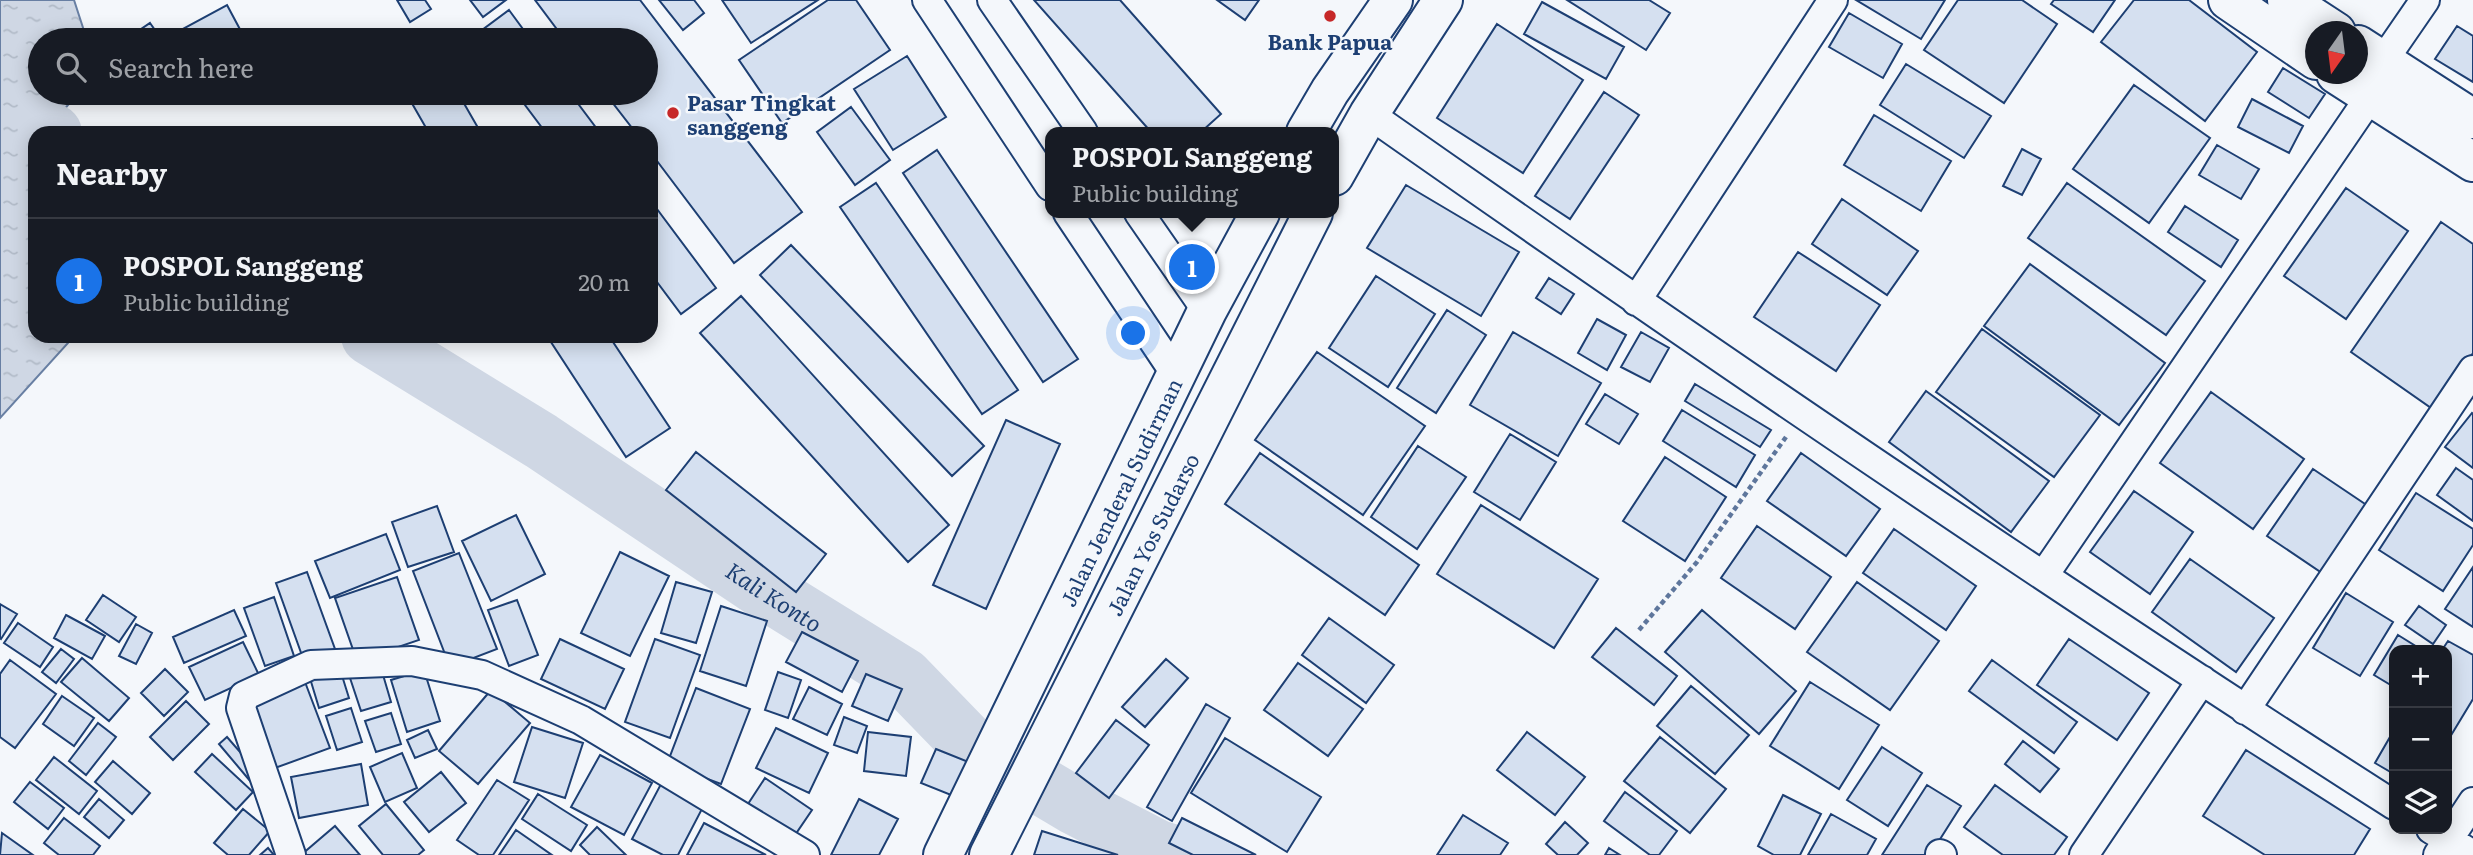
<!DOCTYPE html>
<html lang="en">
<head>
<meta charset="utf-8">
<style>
  :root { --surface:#171b24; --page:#242831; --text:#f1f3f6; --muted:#9ea1a6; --line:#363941; --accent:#1a73e8 }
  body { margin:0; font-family:Literata,serif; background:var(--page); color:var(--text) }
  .controls { position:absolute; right:21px; bottom:21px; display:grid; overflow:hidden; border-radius:14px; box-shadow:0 4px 18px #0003 }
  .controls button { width:63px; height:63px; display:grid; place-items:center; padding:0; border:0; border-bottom:2px solid var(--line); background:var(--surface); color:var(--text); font:35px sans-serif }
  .compass { position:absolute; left:2305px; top:21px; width:63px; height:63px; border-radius:50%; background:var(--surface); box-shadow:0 4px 18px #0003; rotate:194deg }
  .you { position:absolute; left:1134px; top:334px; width:24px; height:24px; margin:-18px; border:5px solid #fff; border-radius:50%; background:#1a73e8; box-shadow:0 0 0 10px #1a73e833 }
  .badge { display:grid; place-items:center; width:46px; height:46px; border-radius:50%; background:var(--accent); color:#fff; font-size:23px; font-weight:700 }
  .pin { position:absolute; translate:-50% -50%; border:4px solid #fff; box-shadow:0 2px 7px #0006 }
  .popup { position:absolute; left:1045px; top:127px; width:294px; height:91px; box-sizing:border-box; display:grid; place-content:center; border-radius:14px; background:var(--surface); filter:drop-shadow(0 2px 5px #0005); font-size:23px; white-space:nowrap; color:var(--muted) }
  .popup b { font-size:26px; color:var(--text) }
  .popup::after { content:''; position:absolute; left:50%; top:100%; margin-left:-14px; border:14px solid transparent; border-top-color:var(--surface) }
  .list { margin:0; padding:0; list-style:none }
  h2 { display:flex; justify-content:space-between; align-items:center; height:91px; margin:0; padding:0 28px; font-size:30px }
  h2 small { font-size:23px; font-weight:400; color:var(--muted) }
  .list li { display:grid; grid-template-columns:46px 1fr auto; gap:21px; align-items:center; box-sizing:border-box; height:126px; padding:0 28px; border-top:2px solid var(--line) }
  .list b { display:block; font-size:26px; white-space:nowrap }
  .list p { margin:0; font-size:23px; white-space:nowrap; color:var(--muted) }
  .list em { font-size:23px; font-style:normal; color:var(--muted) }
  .icon { flex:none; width:38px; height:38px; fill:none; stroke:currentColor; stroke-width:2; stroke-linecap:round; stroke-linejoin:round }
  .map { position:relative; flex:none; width:2473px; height:855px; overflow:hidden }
  .search { position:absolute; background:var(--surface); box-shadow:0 4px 18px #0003; left:28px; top:28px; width:630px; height:77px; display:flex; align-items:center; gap:18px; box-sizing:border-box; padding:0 24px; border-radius:38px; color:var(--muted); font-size:26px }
  .panel { position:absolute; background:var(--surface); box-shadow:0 4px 18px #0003; left:28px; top:126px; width:630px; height:217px; border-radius:21px }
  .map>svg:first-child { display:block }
  .water { fill:url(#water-ripples); stroke:#687fa3; stroke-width:2 }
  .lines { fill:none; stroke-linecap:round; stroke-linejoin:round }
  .river { stroke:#cfd7e4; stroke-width:58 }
  .building { fill:#d5e0f0; stroke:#1d3f73; stroke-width:2 }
  .minor-casing { stroke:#1d3f73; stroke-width:32 }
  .primary-casing { stroke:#1d3f73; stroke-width:42 }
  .trunk-casing { stroke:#1d3f73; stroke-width:42 }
  .path { stroke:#5e769c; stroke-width:4.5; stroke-dasharray:5 3.5; stroke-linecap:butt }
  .minor { stroke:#f4f7fb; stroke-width:28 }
  .primary { stroke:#f4f7fb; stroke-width:38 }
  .trunk { stroke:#f4f7fb; stroke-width:38 }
  .poi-dot { fill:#c62828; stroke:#f4f7fb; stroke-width:2.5 }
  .labels { text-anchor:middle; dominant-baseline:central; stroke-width:5; stroke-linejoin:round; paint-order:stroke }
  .poi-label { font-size:21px; font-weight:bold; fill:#1d3f73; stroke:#f4f7fb }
  .street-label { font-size:21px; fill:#1d3f73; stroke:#f4f7fb }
  .water-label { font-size:23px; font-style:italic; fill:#1d3f73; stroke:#f4f7fb }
</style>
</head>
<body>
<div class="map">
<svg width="2473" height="855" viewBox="0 0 2473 855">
  <defs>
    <pattern id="water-ripples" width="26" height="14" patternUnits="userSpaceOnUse" patternTransform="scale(1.75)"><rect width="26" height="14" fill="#cfd7e4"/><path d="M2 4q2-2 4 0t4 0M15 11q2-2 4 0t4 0" fill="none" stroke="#b1bac7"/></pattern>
  </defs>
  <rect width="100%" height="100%" fill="#f4f7fb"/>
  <!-- water -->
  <path class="water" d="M0,0h74l13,40h-47v53h38l-30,36v4h-13v203h32l1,7 -68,75z"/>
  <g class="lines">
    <!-- river -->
    <g class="river">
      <path d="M47,130l6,3"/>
      <path id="s1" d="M370,336l171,105 221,148 142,88 63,65 108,64 83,43 19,6"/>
    </g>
  </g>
  <!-- building -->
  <path class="building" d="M397,0h28l6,9 -21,13z
    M470,0h36l-23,17z
    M535,0h105l162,212 -68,51 -83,-110v-20h-15l-31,-40h41v-53h-81z
    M659,0h35l10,13 -21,17z
    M722,0h96l-67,43z
    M828,0h28l34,50 -108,73 -43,-63z
    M1034,0h86l101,114 -20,18h-50z
    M1217,0h42l-14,20z
    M1567,0h82l21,13 -24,37z
    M1856,0h89l-24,39z
    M1958,0h64l35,24 -53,79 -80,-53z
    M2054,0h61l-22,32 -42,-28z
    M2134,0h55l68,52 -52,69 -104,-79z
    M1542,2l82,45 -18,32 -82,-45z
    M227,5l16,30 -8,5h-53l-5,-8z
    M509,10l22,30h-54l-3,-4z
    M1849,13l53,31 -19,34 -54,-31z
    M150,23l12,17h-37z
    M1497,24l86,56 -60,93 -86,-55z
    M2457,26l16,10v46l-38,-23z
    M907,56l39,61 -53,33 -39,-61z
    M1906,64l85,52 -27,42 -84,-53z
    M2283,68l42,26 -16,24 -41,-26z
    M2134,85l76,53 -61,85 -76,-54z
    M1604,92l35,23 -69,104 -35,-23z
    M406,93h52l23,40h-52z
    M516,93h54l30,40h-54z
    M2252,99l51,27 -14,27 -51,-26z
    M851,107l39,53 -35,25 -38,-53z
    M1874,115l77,46 -30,50 -77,-46z
    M2217,145l42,24 -18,30 -42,-24z
    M2022,149l19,10 -19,36 -19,-9z
    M937,150l141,209 -35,23 -140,-209z
    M876,183l142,207 -36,24 -142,-207z
    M2067,183l138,98 -39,54 -138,-97z
    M1406,185l113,67 -38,64 -114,-68z
    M2346,188l62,43 -62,88 -62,-43z
    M1842,199l76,52 -31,44 -75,-51z
    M651,201l65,87 -35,26 -30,-40z
    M2185,206l53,34 -17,27 -53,-35z
    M2441,222l32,22v109l-39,57 -83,-58z
    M791,245l193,201 -32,30 -192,-201z
    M1798,252l82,53 -44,66 -82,-54z
    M2030,264l135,99 -46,62 -135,-99z
    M1376,276l59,38 -47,73 -59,-39z
    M1549,278l25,16 -13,20 -25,-16z
    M741,296l208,229 -41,37 -208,-229z
    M1447,310l39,25 -50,78 -39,-25z
    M1597,319l29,16 -19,35 -29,-17z
    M1982,329l118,86 -46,62 -118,-85z
    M1513,332l88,51 -43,73 -88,-51z
    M1641,332l28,16 -19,34 -29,-15z
    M547,336h62l61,92 -44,29z
    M1317,352l108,74 -62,89 -108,-75z
    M1695,384l76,46 -11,17 -75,-46z
    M1926,391l123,90 -38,51 -122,-90z
    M2211,392l93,67 -51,70 -93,-66z
    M1605,394l33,20 -19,30 -33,-20z
    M1682,410l73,45 -19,32 -73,-46z
    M2472,413l1,1v54l-28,-21z
    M1006,420l54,24 -74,165 -53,-24z
    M1510,434l46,28 -36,58 -46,-28z
    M1418,446l48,31 -49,72 -46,-32z
    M696,452l130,102 -30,38 -130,-102z
    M1260,453l159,112 -34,50 -160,-111z
    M1801,453l79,56 -34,47 -79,-55z
    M1665,457l61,40 -41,64 -62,-40z
    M2456,468l17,12v41l-36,-26z
    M2313,469l58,39 -46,67 -58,-39z
    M2134,491l59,41 -43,62 -60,-42z
    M2416,493l57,36v16l-30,46 -64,-41z
    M1481,505l117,74 -44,69 -117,-74z
    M437,506l17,46 -46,15 -16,-45z
    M516,515l29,59 -54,27 -29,-60z
    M1757,526l74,51 -36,52 -74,-51z
    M1894,529l82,57 -30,44 -83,-57z
    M386,534l14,36 -70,28 -15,-37z
    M620,552l49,24 -39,80 -49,-23z
    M459,553l38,96 -47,18 -37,-96z
    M2190,559l84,59 -38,54 -84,-60z
    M2473,567v60l-28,-18z
    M307,572l28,77 -31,12 -28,-78z
    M397,577l22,63 -62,21 -22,-63z
    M676,582l36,10 -16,51 -35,-10z
    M1857,582l82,59 -49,69 -83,-58z
    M2346,593l47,29 -33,54 -47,-28z
    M103,595l33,22 -17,25 -33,-22z
    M274,597l20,59 -29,10 -21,-58z
    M517,600l21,55 -29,11 -21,-56z
    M0,604l17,10 -16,25 -1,-1z
    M721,606l46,15 -21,65 -46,-15z
    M2419,606l27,19 -13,19 -28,-19z
    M234,610l12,26 -62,27 -11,-26z
    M1702,610l94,81 -37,43 -94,-82z
    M66,615l39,21 -13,23 -38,-21z
    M1329,618l65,47 -28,38 -64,-48z
    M18,623l35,24 -13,20 -36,-24z
    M136,624l16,9 -16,31 -17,-8z
    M1616,628l61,48 -23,29 -62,-48z
    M802,632l56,29 -16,31 -56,-30z
    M2398,635l24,15h-28v37l-20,-12z
    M560,639l64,30 -19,40 -64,-30z
    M655,639l45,16 -30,83 -45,-16z
    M2069,639l80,54 -32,47 -80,-55z
    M2448,641l25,14v44l-26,43v-92h-5z
    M243,642l16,33 -54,25 -16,-33z
    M61,649l13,10 -18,24 -14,-11z
    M82,658l47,40 -20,23 -48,-39z
    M1166,659l22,19 -43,49 -23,-20z
    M10,660l46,34 -41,54 -15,-11v-63z
    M1992,660l85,62 -23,31 -85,-62z
    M1298,663l65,46 -35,47 -64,-46z
    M339,666l10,32 -30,10 -10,-33z
    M381,668l10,34 -30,9 -11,-33z
    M165,669l23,23 -24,24 -23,-23z
    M424,670l16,51 -33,11 -16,-52z
    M778,672l23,8 -13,38 -23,-8z
    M866,674l36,15 -14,32 -36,-15z
    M305,682l25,66 -55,20 -24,-66z
    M1810,682l69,43 -40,64 -69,-43z
    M1691,686l58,49 -34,39 -58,-48z
    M809,687l33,17 -15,31 -34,-16z
    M696,688l54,21 -29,75 -54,-20z
    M491,690l39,33 -52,61 -39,-33z
    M62,696l32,22 -20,28 -31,-22z
    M186,701l23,23 -36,36 -23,-23z
    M1206,704l24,14 -58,103 -25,-14z
    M351,708l11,34 -25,8 -11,-34z
    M391,713l10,31 -25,8 -11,-31z
    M844,717l23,9 -10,27 -23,-8z
    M1116,720l33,25 -40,53 -33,-25z
    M98,723l18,14 -30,38 -17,-14z
    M532,727l51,16 -18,55 -51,-16z
    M776,728l52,25 -19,40 -53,-25z
    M428,730l9,19 -22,9 -8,-18z
    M2394,730v44l-19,-11z
    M868,732l43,5 -5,39 -42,-5z
    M1527,732l58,45 -30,38 -58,-45z
    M227,737l33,38 -9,7 -32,-38z
    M1660,737l66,52 -36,44 -66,-52z
    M1225,738l96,59 -34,55 -96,-59z
    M2023,741l36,28 -19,23 -35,-28z
    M1882,747l40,26 -34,53 -41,-26z
    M936,749l35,14 -15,34 -35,-14z
    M2246,750l124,79 -16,26h-89l-62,-39z
    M402,753l15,35 -32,14 -15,-35z
    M212,754l41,38 -17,18 -41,-38z
    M600,755l52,28 -28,52 -53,-28z
    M54,757l43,34 -18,23 -43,-34z
    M113,761l37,32 -18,21 -37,-32z
    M361,764l7,41 -69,13 -8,-41z
    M441,772l25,31 -37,29 -25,-30z
    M765,778l47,32 -17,25 -47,-31z
    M497,780l32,20 -36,55h-14l-22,-15z
    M30,782l34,26 -16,21 -34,-27z
    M661,784l42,23 -25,48h-15l-31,-16z
    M1927,785l34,21 -31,49h-48z
    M1995,785l72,52 -13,18h-51l-39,-28z
    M1625,792l52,39 -18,24h-9l-46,-34z
    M538,794l49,31 -16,26 -49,-32z
    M1783,795l38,19 -21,41h-26l-16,-9z
    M99,799l25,21 -15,18 -25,-21z
    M859,799l39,20 -19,36h-48z
    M386,804l38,46 -6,5h-35l-24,-29z
    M243,809l27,22 -21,24h-21l-14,-12z
    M1831,814l45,25 -9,16h-59z
    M1463,815l45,28 -8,12h-63z
    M64,818l36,28 -7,9h-34l-15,-12z
    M1182,818l74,37h-63l-24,-12z
    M1565,822l23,21 -11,12h-19l-12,-11z
    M704,823l62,32h-79z
    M335,826l25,29h-59z
    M597,827l29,28h-36l-10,-10z
    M516,830l36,25h-53z
    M1042,831l76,24h-84z
    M2,833l31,22h-33z
    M268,848l6,7h-14z
    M1609,848l11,7h-15z"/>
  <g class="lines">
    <defs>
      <path id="minor" d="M927,0l123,186
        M992,0l91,132
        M2383,61l42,-61
        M1369,114c338,237 678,469 1025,691
        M1068,213l109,163
        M1139,213l68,98
        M1636,301l197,-301
        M2044,575l326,-478
        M2245,710l228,-340
        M2431,829l42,26
        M1940,854l2,1
        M291,855l-50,-147 3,-12 67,-31 101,-4 70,14 99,45 224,135
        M2084,855l118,-175
        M2438,855l35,-53"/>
      <path id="primary" d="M2228,0l88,60
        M2287,0l49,32
        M2358,45l115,74
        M2336,74l137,88"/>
      <g id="trunk">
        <path d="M1306,132l24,-41 63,-91"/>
        <path d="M1334,176l35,-62 74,-114"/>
        <path id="s2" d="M943,855l264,-544 53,-98"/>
        <path id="s3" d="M989,855l324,-642"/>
      </g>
    </defs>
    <!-- minor casing -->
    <use href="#minor" class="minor-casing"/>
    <!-- primary casing -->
    <use href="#primary" class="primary-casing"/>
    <!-- trunk casing -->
    <use href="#trunk" class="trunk-casing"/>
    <!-- path -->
    <path class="path" d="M1639,630l58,-68 89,-125"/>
    <!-- minor -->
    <use href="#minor" class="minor"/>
    <!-- primary -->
    <use href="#primary" class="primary"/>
    <!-- trunk -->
    <use href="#trunk" class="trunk"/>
  </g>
  <!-- markers -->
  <g class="poi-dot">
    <circle cx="1330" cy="16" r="7"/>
    <circle cx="673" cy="113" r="7"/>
  </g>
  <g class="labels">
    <!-- poi labels -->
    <g class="poi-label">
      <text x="1330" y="40">Bank Papua</text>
      <text x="687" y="101" text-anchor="start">Pasar Tingkat<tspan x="687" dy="24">sanggeng</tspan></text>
    </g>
    <!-- street labels -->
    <g class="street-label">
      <text stroke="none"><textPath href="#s2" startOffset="404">Jalan Jenderal Sudirman</textPath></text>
      <text stroke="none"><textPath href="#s3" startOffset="360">Jalan Yos Sudarso</textPath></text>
    </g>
    <!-- water labels -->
    <g class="water-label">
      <text stroke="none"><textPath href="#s1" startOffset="481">Kali Konto</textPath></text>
    </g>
  </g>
</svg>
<div class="controls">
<button>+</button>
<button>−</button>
<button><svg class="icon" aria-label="layers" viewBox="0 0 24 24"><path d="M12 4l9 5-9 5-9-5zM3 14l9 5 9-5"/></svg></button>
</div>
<svg class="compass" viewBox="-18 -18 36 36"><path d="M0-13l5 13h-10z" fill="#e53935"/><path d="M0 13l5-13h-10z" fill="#9ea1a6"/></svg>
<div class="you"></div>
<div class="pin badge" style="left:1192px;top:267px">1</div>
<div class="popup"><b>POSPOL Sanggeng</b>Public building</div>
<div class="search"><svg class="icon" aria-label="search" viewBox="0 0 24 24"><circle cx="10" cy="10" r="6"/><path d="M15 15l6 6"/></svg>Search here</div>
<section class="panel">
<h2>Nearby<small></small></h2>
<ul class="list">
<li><span class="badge">1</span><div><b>POSPOL Sanggeng</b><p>Public building</p></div><em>20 m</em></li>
</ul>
</section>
</div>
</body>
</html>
